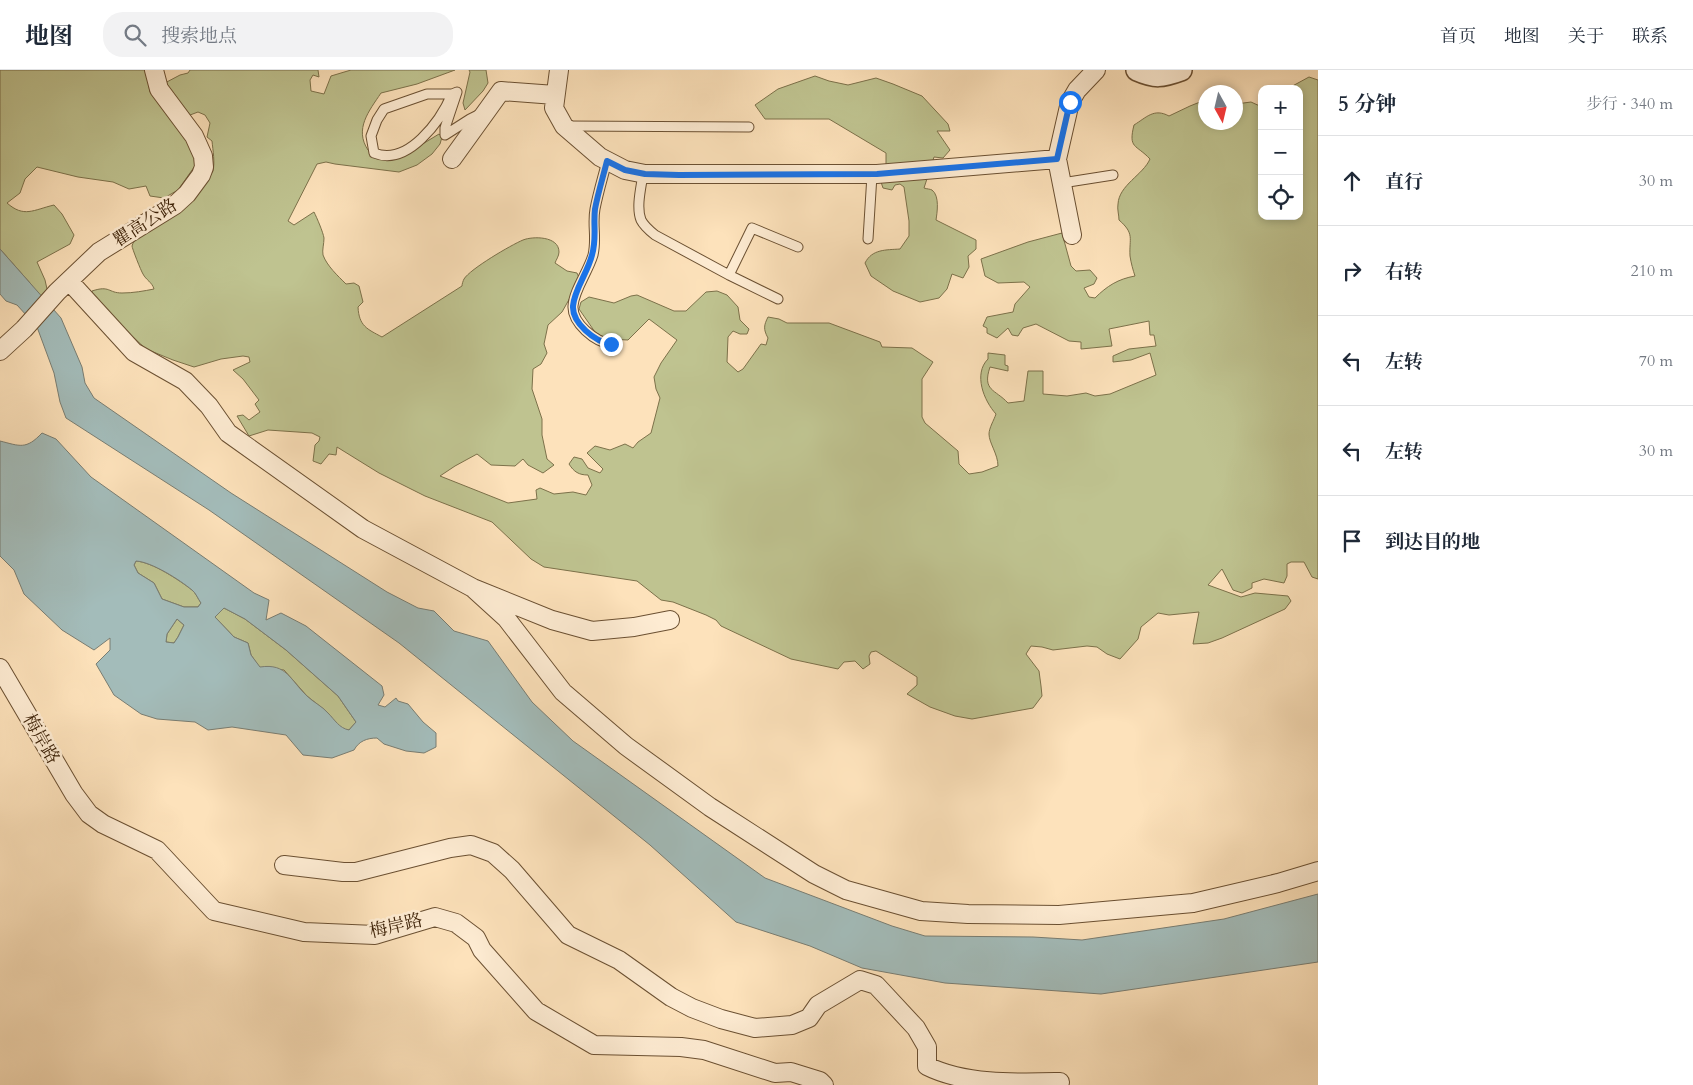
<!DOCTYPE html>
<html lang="zh">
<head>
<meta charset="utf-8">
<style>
  :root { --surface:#fff; --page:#f2f2f3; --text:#1f2937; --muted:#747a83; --line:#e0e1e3 }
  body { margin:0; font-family:Cardo,"Noto Serif SC",serif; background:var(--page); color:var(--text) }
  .controls { position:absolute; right:15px; top:15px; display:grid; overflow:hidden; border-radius:10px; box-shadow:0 2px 8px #0003 }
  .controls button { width:45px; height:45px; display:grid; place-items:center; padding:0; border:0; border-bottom:1px solid var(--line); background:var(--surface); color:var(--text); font:25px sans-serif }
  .compass { position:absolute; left:1198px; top:15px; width:45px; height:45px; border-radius:50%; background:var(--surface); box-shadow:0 2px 8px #0003; rotate:172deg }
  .stop { position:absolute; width:15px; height:15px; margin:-11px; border:4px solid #1a73e8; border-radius:50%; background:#fff }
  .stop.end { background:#1a73e8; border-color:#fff; box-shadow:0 1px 5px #0008 }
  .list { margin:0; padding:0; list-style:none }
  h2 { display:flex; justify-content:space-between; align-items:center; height:65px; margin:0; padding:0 20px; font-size:21px }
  h2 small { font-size:16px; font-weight:400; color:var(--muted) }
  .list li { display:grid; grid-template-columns:32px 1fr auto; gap:15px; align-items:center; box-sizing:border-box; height:90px; padding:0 20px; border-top:1px solid var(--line) }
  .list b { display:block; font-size:19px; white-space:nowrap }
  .list em { font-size:16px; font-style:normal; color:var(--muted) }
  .icon { flex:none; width:28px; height:28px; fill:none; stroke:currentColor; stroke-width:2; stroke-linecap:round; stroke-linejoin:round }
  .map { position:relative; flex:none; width:1318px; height:1015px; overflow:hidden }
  header { display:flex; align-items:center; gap:30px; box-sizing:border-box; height:70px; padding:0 25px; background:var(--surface); border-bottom:1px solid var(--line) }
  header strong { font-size:24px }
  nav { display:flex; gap:28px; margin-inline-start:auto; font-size:18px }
  .search { width:350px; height:45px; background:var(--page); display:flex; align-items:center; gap:12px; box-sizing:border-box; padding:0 18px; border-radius:20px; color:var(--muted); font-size:19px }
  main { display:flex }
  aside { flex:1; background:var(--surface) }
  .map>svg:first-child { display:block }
  .green { fill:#bfc390; stroke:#7c714a }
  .water { fill:#a3bcba; stroke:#797d72; fill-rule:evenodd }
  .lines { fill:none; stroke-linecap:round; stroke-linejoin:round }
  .service-casing { stroke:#6b5032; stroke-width:11 }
  .minor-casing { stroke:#6b5032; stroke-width:20 }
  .tertiary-casing { stroke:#6b5032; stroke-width:24 }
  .service { stroke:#feecd3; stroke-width:9 }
  .minor { stroke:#feecd3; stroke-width:18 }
  .tertiary { stroke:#feecd3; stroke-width:21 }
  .route { stroke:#1a73e8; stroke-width:6 }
  .labels { text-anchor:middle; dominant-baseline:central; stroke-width:5; stroke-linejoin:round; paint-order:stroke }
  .street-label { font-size:18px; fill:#3a1f05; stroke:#feecd3 }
</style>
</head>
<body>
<header>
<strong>地图</strong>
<div class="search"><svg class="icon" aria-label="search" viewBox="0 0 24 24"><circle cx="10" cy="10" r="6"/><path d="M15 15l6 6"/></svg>搜索地点</div>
<nav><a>首页</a><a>地图</a><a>关于</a><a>联系</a></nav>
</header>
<main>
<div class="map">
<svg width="1318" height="1015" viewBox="0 0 1318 1015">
  <rect width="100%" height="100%" fill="#fde2bb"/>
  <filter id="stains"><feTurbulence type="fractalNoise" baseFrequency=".004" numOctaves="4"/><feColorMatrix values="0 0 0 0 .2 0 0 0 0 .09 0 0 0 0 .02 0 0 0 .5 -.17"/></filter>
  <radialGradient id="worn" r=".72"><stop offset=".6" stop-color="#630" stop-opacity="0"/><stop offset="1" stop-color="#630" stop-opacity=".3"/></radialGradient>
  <!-- green -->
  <path class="green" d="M0,0h146l4,22 39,47 8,24 -19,27 -14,8 -14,-2 -4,-10 -17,3 -16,-7 -35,-5 -41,-10 -12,12 -5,14 -13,10c17,15 26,7 47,2l8,9 12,21 -4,9 -33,18 8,18 2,9 -7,8 -10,-14 -30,-34z
    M190,0h128l1,7 -6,-2 -3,5 1,11 13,3 7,-18 20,-6h104l-38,14 -36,9c-12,18 -27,36 -13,57l17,4 26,-3 28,-17 3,3 -2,7 -8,10 -15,11 -18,7 -64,-8 -9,-2 -9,2 -29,57 6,4 20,-13c3,6 9,20 10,26 0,6 -2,12 -1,17 4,11 15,21 23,29l8,-1 5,3 4,16 -5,5c1,19 9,22 24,30l80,-51c0,-2 1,-5 2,-7 6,-10 47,-34 59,-39 10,-4 36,-4 36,12 0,4 -3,8 -4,11l12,8 10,2 3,7 -18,32 -14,13 -4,19 3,9 -6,11 -8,5 -1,20 10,30v16l5,24 7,6 -11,8 -15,-8 -5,-6 -8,7 -24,-1 -14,-11 -22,12 -15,10 68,27 29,-4 -1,-9 4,-2 14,6 19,-2 13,3 6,-10 -4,-10c-9,0 -14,-3 -19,-11l5,-7 8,2 6,9 12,5 3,-4 -16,-16 8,-7 15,4 15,-6 8,4 5,-6 13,-9 9,-35 -4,-9 -2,-12 7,-14 16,-23 -28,-21 -21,21 -22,-1 -11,-7 -16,-23 2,-7 8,-5 25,6 17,-7 6,-1 37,16h12l20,-19 11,-1 10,4 11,12 2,13 9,9 -2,5h-7l-7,-3 -5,6 -1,25 11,10 5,-3 18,-25 5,1 2,-7c-5,-9 -4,-13 0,-21l11,2 8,4h42l51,19 2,5 30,1 21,14 -11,17v38l3,6 33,28 1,13 10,10 13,-2 16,-6c0,-12 -9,-23 -9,-32 0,-6 5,-14 7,-20 -12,-13 -23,-40 -8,-55v-6l17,2v10l3,1v5l-18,-4c-8,24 5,22 18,36l16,-2 4,-30h15v23l24,2 19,-3 9,3 15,-2 46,-19 -6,-22 -19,7 -18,2v-6l16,-7 27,-3 -2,-11h-4l-1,-14 -40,8 3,17 -31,3v-7l-12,-1 -33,-17 -13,4 -5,8 -6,-1 -4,-7 -11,10 -10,-5v-5l-4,-2 4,-9 26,-5 2,-8 15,-17 -6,-5 -26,1 -13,-7 -4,-17 47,-17 34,-9 9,33 5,5 14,-1 7,8 -3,6 -10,4 5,9 6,1c12,-12 23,-19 40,-22 -2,-6 -4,-13 -5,-20 -1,-18 5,-22 -11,-36 0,-5 -2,-11 -1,-16 1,-19 25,-29 32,-45 -14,-15 -22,-10 -16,-34 13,-8 20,-17 35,-9l21,-10 15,-6 1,22h30v-18l15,-2 11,5v109h37v-127h-12l22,-12 9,3v499l-6,-2 -8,-15h-13l-4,2v12l-3,7 -20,-4 -12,4v5l-10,5 -9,-3 -11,-21 -14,16 33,12 14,-4 33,3 3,5 -6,8 -63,29 -14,5 -15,1 6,-32 -30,3 -11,-2 -17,14 -3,12 -18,20 -13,-5 -10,-7 -10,-1 -34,4 -11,-3 -11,-1 -5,8 13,17 2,15 1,10 -9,12 -61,11 -17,-3 -25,-9 -23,-13 10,-9v-8l-41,-26 -5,1 -2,4 1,8 -7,5 -8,-8 -11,1 -6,7 -47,-10 -70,-33 -5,-6 -10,-5 -33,-13 -12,-2 -24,-19 -93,-14 -13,-8 -39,-37 -67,-26 -46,-23 -42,-26 -1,8 -7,-1 -8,10 -8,-3 2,-16 4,-4 1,-4 -8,-4 -44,-3 -19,6 -12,-20 6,-1 6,5 11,-8 -5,-8 4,-4 -16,-21 -10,-9 17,-8 -1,-5 -6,-1 -22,3 -27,8 -21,-7 -27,-11 -41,-38 -13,-15v-5c18,-6 16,2 30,2 11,0 22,-2 32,-4 -2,-7 -8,-9 -11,-15 -2,-3 -11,-26 -11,-28 2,-12 44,-33 54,-42 6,-5 24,-26 27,-33 2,-9 0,-20 -1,-30l-5,-4 3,-14 -5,-8 -7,-3 -8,3 -6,-2 -21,-29 17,-9 8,-2z
    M469,0h17l2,13 -5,8 -18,19 -2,-7 7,-31z
    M815,6l14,5 19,4 28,-7 17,6 29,12 26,28 2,7h-13l13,19 -7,8 -9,-1 -10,31c3,1 6,1 8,2 8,6 5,23 4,30l40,20v9l-8,7 1,11 -6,11 -11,-4 -5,15 -8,9 -19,4 -27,-11 -22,-15 -6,-13c7,-14 21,-13 35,-14l9,-13v-15l-5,-34 -4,-3 -5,1 -3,5 -9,-2 -5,-15v-8h8v-12l-57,-34h-64l-10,-14 23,-16z
    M136,491c16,1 43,19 56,29 4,3 6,9 9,13l-3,4h-14l-22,-8 -8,-16 -16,-10 -4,-8z
    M224,538l21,11 41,31 52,46 18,26 -7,8 -8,-1 -14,-17 -20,-16 -23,-26 -24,-2 -9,-13 -3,-12 -14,-6 -20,-21z
    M177,549l7,6 -6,12 -4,6 -8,-1 1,-8z"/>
  <!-- water -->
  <path class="water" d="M0,179l61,69 21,49 3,16 9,15 137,95 156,99 31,16 16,3 20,20 34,10 44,61 41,39 192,137 127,48 33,10 108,1 49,3 142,-21 94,-25v68l-217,32 -156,-11 -83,-15 -52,-22 -74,-24 -86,-77 -251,-202 -190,-133 -143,-92 -6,-16 -6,-29 -17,-46 -20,-22 -11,-4 -6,-7z
    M42,363l14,6 35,38 163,116 15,7 -3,20 15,-7 25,13 76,60 2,9 -6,10 7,2 11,-9 2,3 10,3 15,18 13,11v14l-12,6 -18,-2 -22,-7 -7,-6c-10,0 -18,3 -23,12l-22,8 -29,-3 -17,-20 -54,-8 -24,3 -13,-8 -38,-3 -16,-5 -27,-19 -18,-31 14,-14v-12l-16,12 -32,-20 -38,-36 -10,-24 -14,-14v-115c20,5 26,9 42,-8zM136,491c16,1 44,19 56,29 4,3 6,9 9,13l-3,4h-14l-22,-8 -8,-16 -16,-10 -4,-8zM224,538l21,11 41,31 52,46 18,26 -7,8c-10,-2 -14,-10 -21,-17 -6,-7 -15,-11 -21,-17 -17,-16 -20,-33 -47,-29l-9,-12 -3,-12 -14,-6 -19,-20zM177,549l7,6 -6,12 -4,6 -8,-1 1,-8z"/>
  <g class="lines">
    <defs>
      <path id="service" d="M452,24c-11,26 -44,73 -78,59l-3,-17 6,-16 7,-11 43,-15h25l5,-2 -12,36v7l25,-16 10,-5
        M567,56l182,1
        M607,91c-4,16 -9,32 -12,48 -3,16 2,29 -2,46 -5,17 -19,35 -20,51 -1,17 22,36 38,38
        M643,104c-2,14 -7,33 -2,46 3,6 9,11 14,15l74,40 23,-47 46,19
        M1062,113l51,-8
        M868,169l4,-64
        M729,205l49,24"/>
      <path id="minor" d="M559,0l-5,38 10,18 36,31 25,13 20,4h232l180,-15 13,-57 7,-12 19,-20
        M452,89l49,-68 54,4
        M1057,89l15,76
        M69,211l65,71 51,29 24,25 19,27 135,96 110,59 79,32 40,11 42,-4 36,-7
        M0,281l24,-22 33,-37 42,-40 76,-47 12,-11 14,-19 3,-8 -1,-11 -9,-20 -35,-47 -5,-19
        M473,518l33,30 57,74 63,54 84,61 104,67 32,16 75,21 47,3 91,1 134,-12 85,-20 40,-12
        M0,598l74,126 15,20 14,10 54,26 57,61 90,21 71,3 60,-18 21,6 20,15 6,12 54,61 58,34 87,2 23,3 71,23 16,-1 29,9 4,4
        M284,795l59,7h13l94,-24 21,-3 22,8 19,17 56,65 51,25 52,37 21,11 29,11 34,9 37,-3 17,-7 9,-13 42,-25 16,5 40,43 11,19v19c38,19 90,17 133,16"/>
      <path id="tertiary" d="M1137,0c18,8 25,7 44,0"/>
    </defs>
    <!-- service casing -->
    <use href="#service" class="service-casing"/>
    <!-- minor casing -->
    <use href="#minor" class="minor-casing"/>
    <!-- tertiary casing -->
    <use href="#tertiary" class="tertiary-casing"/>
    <!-- service -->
    <use href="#service" class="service"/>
    <!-- minor -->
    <use href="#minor" class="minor"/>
    <!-- tertiary -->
    <use href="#tertiary" class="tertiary"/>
  </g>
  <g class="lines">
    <!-- route -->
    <path class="route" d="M611,274c-16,-2 -39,-21 -38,-38 1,-16 15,-34 19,-51 5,-17 1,-30 3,-46 3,-16 8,-32 12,-48l18,9 20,4 34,1 198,-1 180,-15 13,-57"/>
  </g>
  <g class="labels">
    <!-- street labels -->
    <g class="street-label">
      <text transform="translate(145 153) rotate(-33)">瞿高公路</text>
      <text transform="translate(41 669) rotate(60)">梅岸路</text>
      <text transform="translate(396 856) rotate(-13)">梅岸路</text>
    </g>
  </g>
  <rect width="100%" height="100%" filter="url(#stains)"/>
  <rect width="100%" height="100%" fill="url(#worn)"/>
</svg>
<div class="controls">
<button>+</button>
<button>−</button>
<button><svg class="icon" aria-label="locate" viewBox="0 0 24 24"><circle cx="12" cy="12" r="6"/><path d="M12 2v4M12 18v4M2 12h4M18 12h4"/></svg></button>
</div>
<svg class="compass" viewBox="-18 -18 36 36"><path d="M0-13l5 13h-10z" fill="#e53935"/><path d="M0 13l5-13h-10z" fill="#747a83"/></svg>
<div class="stop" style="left:1070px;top:32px"></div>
<div class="stop end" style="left:611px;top:274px"></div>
</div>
<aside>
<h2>5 分钟<small>步行 · 340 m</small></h2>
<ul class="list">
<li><svg class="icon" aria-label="ahead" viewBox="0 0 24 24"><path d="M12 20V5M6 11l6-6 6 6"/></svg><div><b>直行</b></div><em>30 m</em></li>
<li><svg class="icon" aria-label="right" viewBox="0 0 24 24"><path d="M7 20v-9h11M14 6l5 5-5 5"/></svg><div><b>右转</b></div><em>210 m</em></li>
<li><svg class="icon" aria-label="left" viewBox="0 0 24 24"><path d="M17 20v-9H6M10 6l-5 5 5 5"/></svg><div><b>左转</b></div><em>70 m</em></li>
<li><svg class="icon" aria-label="left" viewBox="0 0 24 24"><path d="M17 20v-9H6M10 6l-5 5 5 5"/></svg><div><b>左转</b></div><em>30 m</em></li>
<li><svg class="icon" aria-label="arrive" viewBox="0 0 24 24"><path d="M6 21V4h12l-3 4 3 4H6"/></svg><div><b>到达目的地</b></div></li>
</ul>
</aside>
</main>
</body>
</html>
